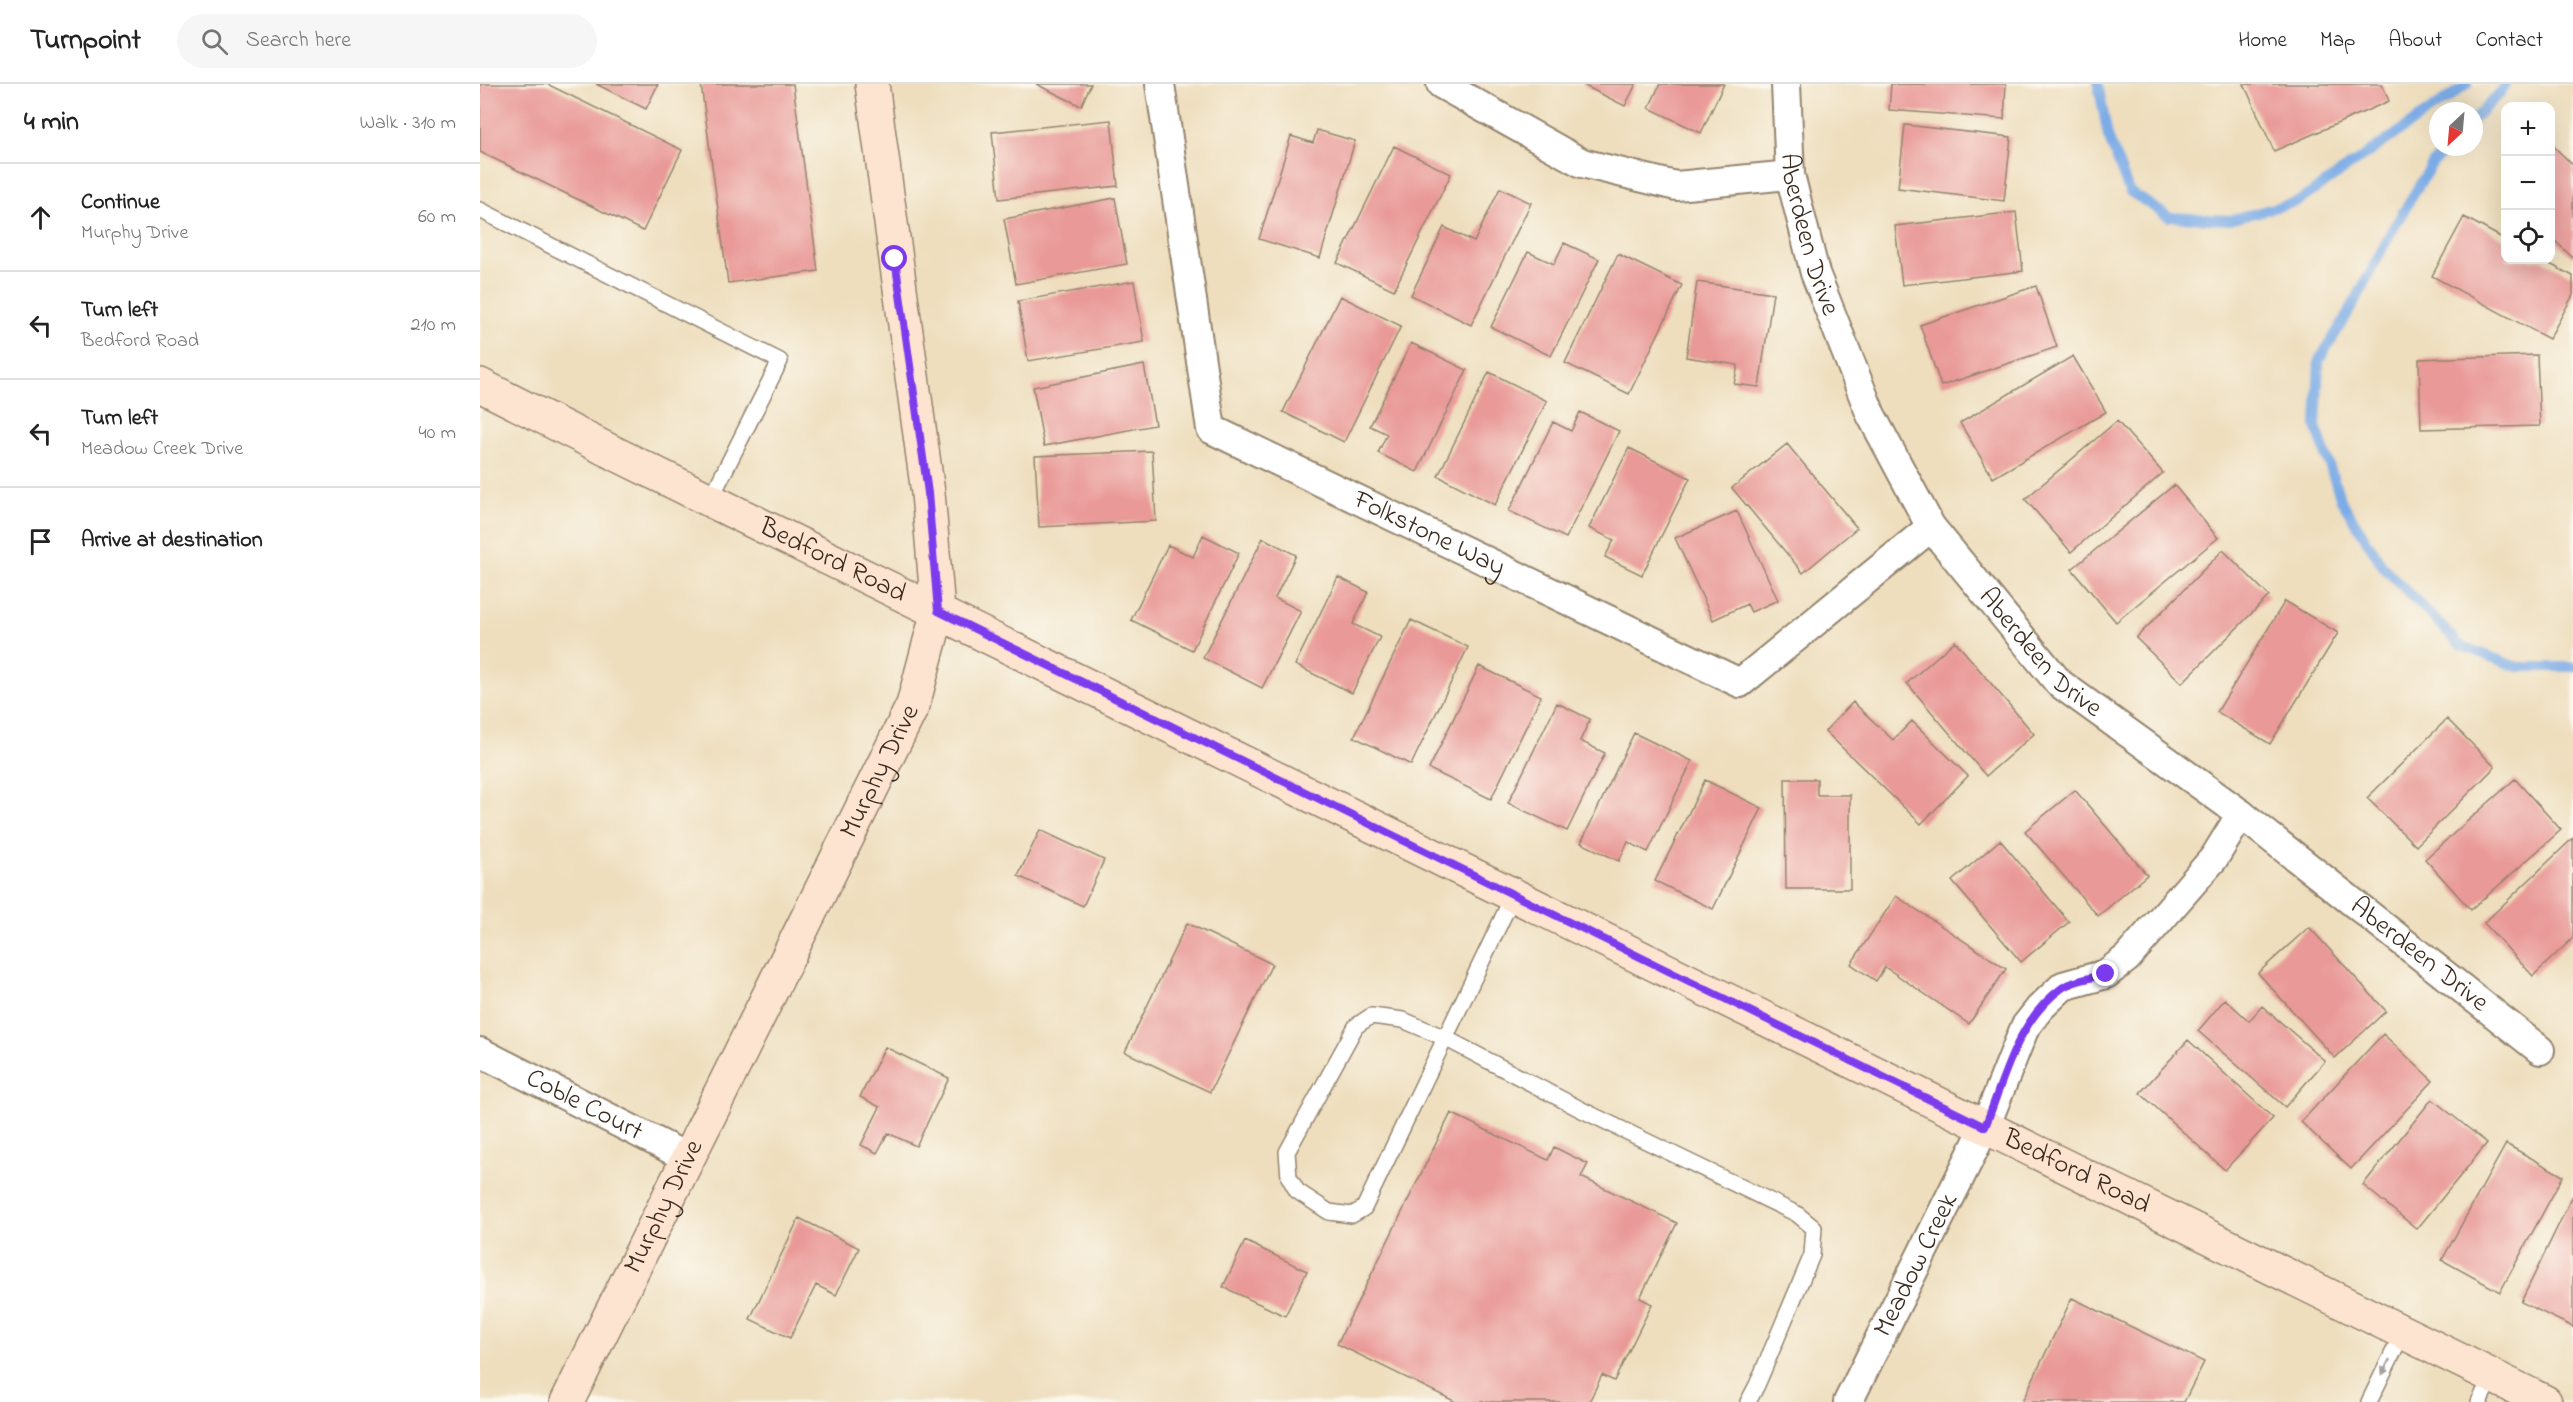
<!DOCTYPE html>
<html lang="en">
<head>
<meta charset="utf-8">
<style>
  :root { --surface:#fff; --page:#f6f6f6; --text:#222; --muted:#767676; --line:#e0e0e0 }
  body { margin:0; font-family:"Indie Flower",sans-serif; background:var(--page); color:var(--text) }
  .controls { position:absolute; right:18px; top:18px; display:grid; overflow:hidden; border-radius:12px; box-shadow:0 6px 24px #0002 }
  .controls button { width:54px; height:54px; display:grid; place-items:center; padding:0; border:0; border-bottom:2px solid var(--line); background:var(--surface); color:var(--text); font:30px sans-serif }
  .compass { position:absolute; left:1949px; top:18px; width:54px; height:54px; border-radius:50%; background:var(--surface); box-shadow:0 6px 24px #0002; rotate:206deg }
  .stop { position:absolute; width:18px; height:18px; margin:-14px; border:4px solid #7c3aed; border-radius:50%; background:#fff }
  .stop.end { background:#7c3aed; border-color:#fff; box-shadow:0 2px 6px #0008 }
  .list { margin:0; padding:0; list-style:none }
  h2 { display:flex; justify-content:space-between; align-items:center; height:78px; margin:0; padding:0 24px; font-size:26px }
  h2 small { font-size:20px; font-weight:400; color:var(--muted) }
  .list li { display:grid; grid-template-columns:39px 1fr auto; gap:18px; align-items:center; box-sizing:border-box; height:108px; padding:0 24px; border-top:2px solid var(--line) }
  .list b { display:block; font-size:22px; white-space:nowrap }
  .list p { margin:0; font-size:20px; white-space:nowrap; color:var(--muted) }
  .list em { font-size:20px; font-style:normal; color:var(--muted) }
  .icon { flex:none; width:33px; height:33px; fill:none; stroke:currentColor; stroke-width:2; stroke-linecap:round; stroke-linejoin:round }
  .map { position:relative; flex:none; width:2093px; height:1318px; overflow:hidden }
  header { display:flex; align-items:center; gap:36px; box-sizing:border-box; height:84px; padding:0 30px; background:var(--surface); border-bottom:2px solid var(--line) }
  header strong { font-size:28px }
  nav { display:flex; gap:33px; margin-inline-start:auto; font-size:21px }
  .search { width:420px; height:54px; background:var(--page); display:flex; align-items:center; gap:15px; box-sizing:border-box; padding:0 21px; border-radius:33px; color:var(--muted); font-size:22px }
  main { display:flex }
  aside { flex:1; background:var(--surface) }
  .map>svg:first-child { display:block }
  .lines { fill:none; stroke-linecap:round; stroke-linejoin:round }
  .stream { stroke:#7cace6; stroke-width:10 }
  .building { fill:#e99997 }
  .service-casing { stroke:#94846e; stroke-width:18 }
  .minor-casing { stroke:#94846e; stroke-width:32 }
  .secondary-casing { stroke:#94846e; stroke-width:36 }
  .service { stroke:#fff; stroke-width:15 }
  .minor { stroke:#fff; stroke-width:28 }
  .secondary { stroke:#fde4d1; stroke-width:33 }
  .oneway { fill:#a79f9a }
  .route { stroke:#7c3aed; stroke-width:8 }
  .labels { text-anchor:middle; dominant-baseline:central; stroke-width:5; stroke-linejoin:round; paint-order:stroke }
  .street-label { font-size:27px; fill:#3b2a1e; stroke:#fbf7ec }
</style>
</head>
<body>
<header>
<strong>Turnpoint</strong>
<div class="search"><svg class="icon" aria-label="search" viewBox="0 0 24 24"><circle cx="10" cy="10" r="6"/><path d="M15 15l6 6"/></svg>Search here</div>
<nav><a>Home</a><a>Map</a><a>About</a><a>Contact</a></nav>
</header>
<main>
<aside>
<h2>4 min<small>Walk · 310 m</small></h2>
<ul class="list">
<li><svg class="icon" aria-label="ahead" viewBox="0 0 24 24"><path d="M12 20V5M6 11l6-6 6 6"/></svg><div><b>Continue</b><p>Murphy Drive</p></div><em>60 m</em></li>
<li><svg class="icon" aria-label="left" viewBox="0 0 24 24"><path d="M17 20v-9H6M10 6l-5 5 5 5"/></svg><div><b>Turn left</b><p>Bedford Road</p></div><em>210 m</em></li>
<li><svg class="icon" aria-label="left" viewBox="0 0 24 24"><path d="M17 20v-9H6M10 6l-5 5 5 5"/></svg><div><b>Turn left</b><p>Meadow Creek Drive</p></div><em>40 m</em></li>
<li><svg class="icon" aria-label="arrive" viewBox="0 0 24 24"><path d="M6 21V4h12l-3 4 3 4H6"/></svg><div><b>Arrive at destination</b></div></li>
</ul>
</aside>
<div class="map">
<svg width="2093" height="1318" viewBox="0 0 2093 1318">
  <rect width="100%" height="100%" fill="#fbf7ec"/>
  <filter id="ink" filterUnits="userSpaceOnUse"><feTurbulence type="fractalNoise" baseFrequency=".0167" numOctaves="2"/><feDisplacementMap in="SourceGraphic" scale="12" xChannelSelector="R" yChannelSelector="G"/><feConvolveMatrix kernelMatrix="1 2 1 2 8 2 1 2 1" color-interpolation-filters="sRGB"/></filter>
  <filter id="wash" filterUnits="userSpaceOnUse"><feTurbulence type="fractalNoise" baseFrequency=".008" numOctaves="4" result="noise"/><feDisplacementMap in="SourceGraphic" scale="24" xChannelSelector="R" yChannelSelector="G"/><feGaussianBlur stdDeviation="1.35" result="paint"/><feColorMatrix in="noise" values="0 0 0 0 0 0 0 0 0 0 0 0 0 0 0 0 0 1.4 0 .05"/><feComposite in="paint" operator="in"/></filter>
  <g filter="url(#wash)">
    <rect width="100%" height="100%" fill="#eedebe"/>
    <g class="lines">
      <!-- stream -->
      <path class="stream" d="M1618,0l10,52 21,55 40,26 61,3 69,-19 169,-117
        M1994,35l27,-27 4,-8
        M1968,63l-16,17 -38,63 -45,85 -30,48 -3,66 25,74 43,68 76,77 57,22h56"/>
    </g>
    <g id="blocks">
      <!-- building -->
      <path class="building" d="M0,0h67l135,66 -39,81 -163,-79z
        M116,0h62l-12,25z
        M221,0h92l25,187 -90,12z
        M556,0h55l-10,22z
        M1101,0h55l-11,22z
        M1180,0h64l-23,49 -52,-25z
        M1411,0h115l-2,35 -115,-9z
        M1764,0h138l7,17 -115,50z
        M631,36l7,66 -119,13 -7,-67z
        M1425,41l106,12 -7,64 -106,-13z
        M837,46l38,11 -35,117 -61,-19 32,-103 22,7z
        M2070,59l23,22v93l-23,-22z
        M914,62l57,28 -57,116 -57,-27z
        M1020,104l31,15 -60,122 -60,-30 33,-68 30,15z
        M635,114l12,66 -111,20 -12,-65z
        M1536,128l7,59 -121,14 -7,-59z
        M1984,133l42,23v20h36l31,16v19l-24,44 -117,-63z
        M1084,159l35,16 -48,97 -60,-29 37,-75 26,12z
        M1138,170l64,31 -53,109 -64,-31z
        M654,197l10,61 -116,19 -10,-60z
        M1217,198l76,11 -14,94 -25,-3 4,-19 -52,-8z
        M1556,202l21,61 -116,39 -21,-61z
        M860,212l61,30 -57,116 -61,-30z
        M931,259l56,27 -50,102 -39,-19 9,-19 -17,-8z
        M2057,271l3,71 -119,3 -2,-70z
        M1593,272l33,56 -113,66 -33,-55z
        M664,281l11,60 -111,21 -11,-59z
        M1009,288l58,29 -52,104 -57,-29z
        M1100,328l39,19 -53,107 -57,-27 44,-89 18,9z
        M1637,337l46,52 -92,79 -46,-53z
        M1307,360l70,84 -54,45 -71,-85z
        M1149,364l61,30 -48,97 -37,-18 9,-17 -25,-12z
        M672,367l4,70 -117,6 -4,-71z
        M1694,401l44,53 -102,84 -44,-53z
        M1257,427l41,89 -27,12 -4,-8 -34,16 -38,-82z
        M723,451l36,18 -47,97 -61,-30 37,-75 25,12z
        M783,454l33,17 -21,43 26,13 -39,77 -59,-30z
        M1743,466l46,46 -87,87 -46,-45z
        M858,493l30,15 -15,32 27,13 -28,56 -57,-28z
        M1805,517l53,32 -68,111 -53,-32z
        M931,536l57,27 -57,118 -57,-28z
        M1475,557l79,93 -48,42 -79,-93z
        M999,582l62,30 -50,103 -62,-30z
        M1373,618l40,38 19,-19 56,55 -47,48 -96,-93z
        M1077,619l33,16 -10,22 25,12 -38,78 -59,-28z
        M1967,635l48,48 -79,79 -49,-48z
        M1154,649l58,28 -44,91 -20,-10 -9,19 -38,-18z
        M1305,695h32v16h33v94h-64z
        M2035,695l46,51 -90,80 -46,-51z
        M1225,696l57,28 -49,101 -58,-28z
        M1595,706l72,85 -49,41 -73,-85z
        M560,746l64,30 -21,46 -65,-30z
        M2093,754v100l-40,38 -49,-53z
        M1520,756l69,82 -48,40 -69,-81z
        M1416,812l110,73 -37,55 -84,-57 -9,14 -25,-17z
        M707,839l85,41 -62,128 -85,-40z
        M1829,843l77,84 -51,47 -77,-85z
        M1745,915l24,22 13,-15 63,55 -40,46 -87,-76z
        M1903,950l50,47 -82,88 -50,-47z
        M1708,956l85,78 -48,52 -85,-77z
        M405,963l64,31 -33,68 -28,-13 -11,20 -16,-8 19,-38 -20,-10z
        M1952,1015l55,44 -70,86 -54,-44z
        M971,1029l97,47 6,-13 34,17 -7,13 96,46 -37,75 12,6 -38,77 -12,-6 -13,27h-133l-119,-58z
        M2026,1060l57,32 -63,116 -58,-32z
        M2093,1111v132l-52,-25z
        M319,1134l60,30 -23,47 -20,-10 -26,53 -40,-19z
        M765,1157l62,30 -22,45 -62,-29z
        M1592,1214l132,64 -20,40h-162z"/>
    </g>
  </g>
  <g filter="url(#ink)">
    <use href="#blocks" fill-opacity="0" stroke="#94846e" stroke-width="1.5"/>
    <g class="lines">
      <defs>
        <path id="service" d="M0,126l300,151 -70,139
          M1033,812l-149,312 -12,7 -23,-3 -32,-21 -8,-14 -2,-25 69,-126 15,-10 32,4 42,18 137,72 215,104 17,14 -2,27 -55,130 -9,17
          M1889,1318l34,-70
          M1999,1318l13,-26"/>
        <g id="minor">
          <path id="s1" d="M680,0l51,345 529,254 191,-156"/>
          <path d="M961,0l141,79 94,23 114,-11"/>
          <path id="s2" d="M1306,0l4,91 25,98 56,142 60,112 128,156 182,131 299,236"/>
          <path id="s3" d="M0,968l208,106"/>
          <path id="s4" d="M1368,1318l137,-275 40,-100 15,-19 23,-22 43,-12 21,-16 87,-100 27,-44"/>
        </g>
        <g id="secondary">
          <path id="s5" d="M0,301l130,66 1935,951"/>
          <path id="s6" d="M87,1318l346,-697 25,-94 -10,-118 -56,-409"/>
        </g>
      </defs>
      <!-- service casing -->
      <use href="#service" class="service-casing"/>
      <!-- minor casing -->
      <use href="#minor" class="minor-casing"/>
      <!-- secondary casing -->
      <use href="#secondary" class="secondary-casing"/>
      <!-- service -->
      <use href="#service" class="service"/>
      <!-- minor -->
      <use href="#minor" class="minor"/>
      <!-- secondary -->
      <use href="#secondary" class="secondary"/>
    </g>
    <!-- one-way arrows -->
    <defs><path id="oneway-solid" d="M-6-.8H1V-3.2L6.5 0L1 3.2V.8H-6Z" transform="scale(1.5)"/></defs>
    <use class="oneway" href="#oneway-solid" transform="translate(1906 1283) rotate(116)"/>
  </g>
  <g class="lines" filter="url(#ink)">
    <!-- route -->
    <path class="route" d="M415,175l33,234 10,118 1047,516c19,-48 32,-107 77,-139 11,-8 31,-10 44,-14"/>
  </g>
  <g class="labels">
    <!-- street labels -->
    <g class="street-label">
      <text stroke="none"><textPath href="#s2" startOffset="153">Aberdeen Drive</textPath></text>
      <text stroke="none"><textPath href="#s1" startOffset="591">Folkstone Way</textPath></text>
      <text stroke="none"><textPath href="#s5" startOffset="394">Bedford Road</textPath></text>
      <text stroke="none"><textPath href="#s2" startOffset="639">Aberdeen Drive</textPath></text>
      <text stroke="none"><textPath href="#s6" startOffset="704">Murphy Drive</textPath></text>
      <text stroke="none"><textPath href="#s2" startOffset="1125">Aberdeen Drive</textPath></text>
      <text stroke="none"><textPath href="#s3" startOffset="117">Coble Court</textPath></text>
      <text stroke="none"><textPath href="#s5" startOffset="1780">Bedford Road</textPath></text>
      <text stroke="none"><textPath href="#s6" startOffset="218">Murphy Drive</textPath></text>
      <text stroke="none"><textPath href="#s4" startOffset="153">Meadow Creek</textPath></text>
    </g>
  </g>
</svg>
<div class="controls">
<button>+</button>
<button>−</button>
<button><svg class="icon" aria-label="locate" viewBox="0 0 24 24"><circle cx="12" cy="12" r="6"/><path d="M12 2v4M12 18v4M2 12h4M18 12h4"/></svg></button>
</div>
<svg class="compass" viewBox="-18 -18 36 36"><path d="M0-13l5 13h-10z" fill="#e53935"/><path d="M0 13l5-13h-10z" fill="#767676"/></svg>
<div class="stop" style="left:415px;top:175px"></div>
<div class="stop end" style="left:1626px;top:890px"></div>
</div>
</main>
</body>
</html>
